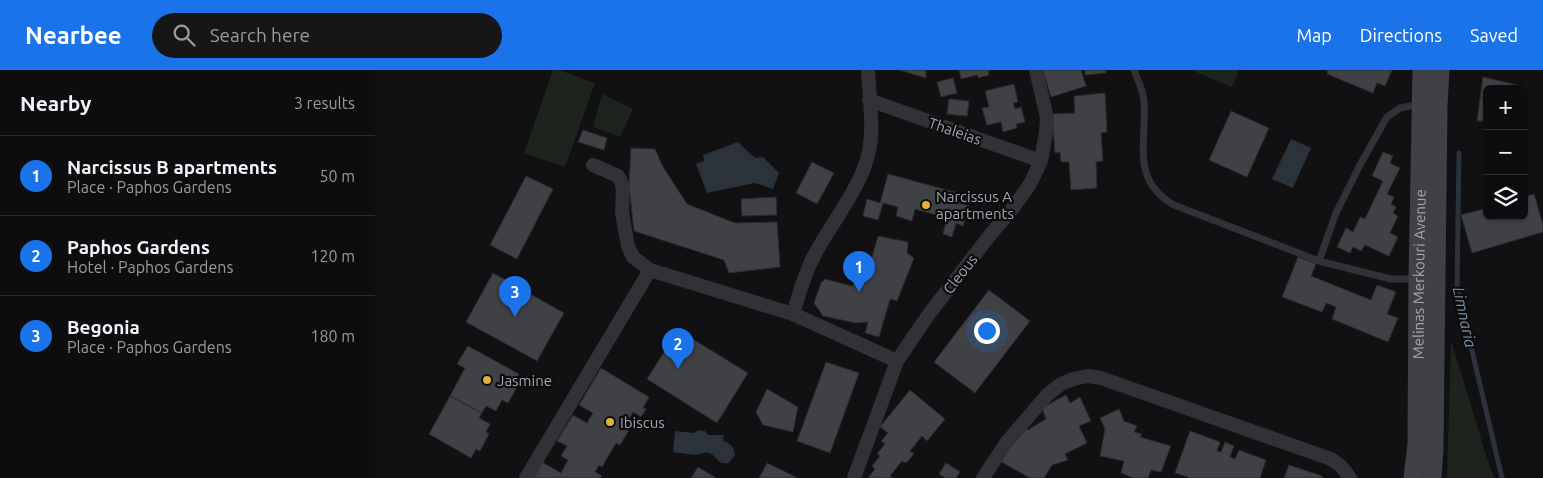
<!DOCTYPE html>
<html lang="en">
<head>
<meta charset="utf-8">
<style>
  :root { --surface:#0d0c0e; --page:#161517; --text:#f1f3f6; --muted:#9a9b9e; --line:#2d2c2e; --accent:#1a73e8 }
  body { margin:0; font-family:Ubuntu,sans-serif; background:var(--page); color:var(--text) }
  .controls { position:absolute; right:15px; top:15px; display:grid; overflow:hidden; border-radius:8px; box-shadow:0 1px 4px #0004 }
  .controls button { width:45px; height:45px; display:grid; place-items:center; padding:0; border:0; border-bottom:1px solid var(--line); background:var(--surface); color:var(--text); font:25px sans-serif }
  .you { position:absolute; left:611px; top:260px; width:18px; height:18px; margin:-12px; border:4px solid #fff; border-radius:50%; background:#1a73e8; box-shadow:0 0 0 8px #1a73e833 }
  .badge { display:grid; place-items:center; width:32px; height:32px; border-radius:50%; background:var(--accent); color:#fff; font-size:16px; font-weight:700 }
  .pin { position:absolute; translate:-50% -41px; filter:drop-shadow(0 1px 2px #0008) }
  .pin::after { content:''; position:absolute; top:26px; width:18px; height:15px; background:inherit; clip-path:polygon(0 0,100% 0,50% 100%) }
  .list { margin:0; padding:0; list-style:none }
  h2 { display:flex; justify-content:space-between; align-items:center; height:65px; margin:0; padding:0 20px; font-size:21px }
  h2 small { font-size:16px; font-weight:400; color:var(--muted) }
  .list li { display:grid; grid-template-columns:32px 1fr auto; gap:15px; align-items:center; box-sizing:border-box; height:80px; padding:0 20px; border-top:1px solid var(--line) }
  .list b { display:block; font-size:19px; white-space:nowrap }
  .list p { margin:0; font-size:16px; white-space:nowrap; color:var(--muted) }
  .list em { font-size:16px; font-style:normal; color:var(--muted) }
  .icon { flex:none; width:28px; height:28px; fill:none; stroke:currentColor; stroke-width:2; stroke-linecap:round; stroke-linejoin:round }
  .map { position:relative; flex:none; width:1168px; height:408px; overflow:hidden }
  header { display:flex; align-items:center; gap:30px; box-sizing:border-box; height:70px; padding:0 25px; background:var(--accent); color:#fff }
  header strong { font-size:24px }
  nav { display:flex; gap:28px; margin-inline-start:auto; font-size:18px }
  .search { width:350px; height:45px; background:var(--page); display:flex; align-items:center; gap:12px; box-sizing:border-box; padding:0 18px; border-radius:28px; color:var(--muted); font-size:19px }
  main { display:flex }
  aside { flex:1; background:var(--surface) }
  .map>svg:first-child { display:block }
  .green { fill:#1d241e }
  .water { fill:#2b3239 }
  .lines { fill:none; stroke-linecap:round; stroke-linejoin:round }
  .stream { stroke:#2b3239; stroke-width:5 }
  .building { fill:#404145; stroke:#2b2b2e }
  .service { stroke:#323236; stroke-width:7 }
  .minor { stroke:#323236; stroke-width:14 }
  .secondary { stroke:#404146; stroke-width:19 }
  .poi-dot { fill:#dfb23b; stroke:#0c0c0d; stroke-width:2 }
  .labels { text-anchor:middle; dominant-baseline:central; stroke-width:4.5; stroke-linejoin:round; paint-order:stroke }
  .street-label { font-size:15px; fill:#a3a6b1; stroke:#0c0c0d }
  .poi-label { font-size:15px; fill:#a3a6b1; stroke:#0c0c0d; text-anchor:start }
  .water-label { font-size:16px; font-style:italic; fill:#7d92aa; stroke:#0c0c0d }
</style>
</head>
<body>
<header>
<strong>Nearbee</strong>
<div class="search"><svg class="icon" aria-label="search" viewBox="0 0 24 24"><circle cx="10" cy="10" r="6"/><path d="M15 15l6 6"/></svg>Search here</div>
<nav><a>Map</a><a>Directions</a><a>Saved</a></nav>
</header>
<main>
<aside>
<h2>Nearby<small>3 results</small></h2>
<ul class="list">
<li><span class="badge">1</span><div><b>Narcissus B apartments</b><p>Place · Paphos Gardens</p></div><em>50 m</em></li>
<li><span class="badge">2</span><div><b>Paphos Gardens</b><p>Hotel · Paphos Gardens</p></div><em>120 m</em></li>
<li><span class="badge">3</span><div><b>Begonia</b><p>Place · Paphos Gardens</p></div><em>180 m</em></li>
</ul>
</aside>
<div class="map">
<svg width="1168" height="408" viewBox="0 0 1168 408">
  <rect width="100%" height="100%" fill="#111012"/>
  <!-- green -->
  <path class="green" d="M178,0h6l36,13 -30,84 -41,-14z
    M816,0h48l-7,17z
    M227,24l31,15 -13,28 -27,-10z
    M1076,270l39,128 5,10h-48z"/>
  <!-- water -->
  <path class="water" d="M916,69l20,9 -18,40 -21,-9z
    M363,72l17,16 8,-1 16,16 -6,16 -18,-6 -48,10 -11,-29 8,-3 -1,-6z
    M324,360l6,1 3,4h16l-1,6c8,2 11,6 12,14l-6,8c-13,2 -11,-7 -20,-10 -5,-2 -3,0 -8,1 -8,2 -20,-1 -28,-2l2,-21 19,2z"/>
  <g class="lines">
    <!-- stream -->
    <path class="stream" d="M1084,83l-2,134 45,191"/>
  </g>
  <!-- building -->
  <path class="building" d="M524,0h27v8z
    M584,0h32l-3,1 1,4 -11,3 -1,-3 -16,4z
    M668,0h38l5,16 -35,11z
    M710,0h21v3l-21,2z
    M951,0h66l-7,16 -8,-3 -4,10 -46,-19 1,-3z
    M1108,7l43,10 -2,15v-13h-37v32h-10z
    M578,8l4,15 -16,4 -4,-15z
    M639,14l4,18 -5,1 2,6 6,-2 4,15 -9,2 1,4 -14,4 -2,-10 -14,3 -5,-17 7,-1 -4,-16z
    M730,23l2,39 -6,1 2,28 -7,1 1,26 -26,2 -2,-28h-8l-1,-10 -5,1 -3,-39 23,-1 -1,-17z
    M574,29l20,2 -2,15 -20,-2z
    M856,41l38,17 -22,49 -38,-17z
    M208,60l24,8 -3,12 -26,-8z
    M256,78l24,1 8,18 24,37 48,19 42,-1 3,45 -51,6 -5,-13 -90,-29 -5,-45z
    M1008,82l10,4 -3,7 10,5 -13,26 7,3 -3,7 5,3 -3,6 5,3 -8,17 8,4 -9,19 -24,-11 -4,6 -8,-4 -3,6 -13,-6 9,-19 7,4 7,-15 5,2 18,-38 -11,-5z
    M437,92l22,11 -17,31 -21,-11z
    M513,104l74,20 -3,9 10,3 -6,20 -7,-3 -4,14 -9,-3 4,-16 -32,-9 -3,12 -16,-5 2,-9 -15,-4 -5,17 -15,-4 4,-17 13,4z
    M151,106l27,13 -36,70 -27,-14z
    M1159,124l9,31v7l-71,21 -11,-38 26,-7v8h37v-19z
    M401,127l1,18 -35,1 -1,-17z
    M503,166l30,6 -1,11 7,5 -17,43 -7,-2 -11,38 -14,-4 3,-11 -12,1 -33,-7 -9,-13 7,-20 4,-4 27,7 9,-7 4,2z
    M923,187l18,7 -5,12 60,24 6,-15 19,7 -9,22 11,4 -10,24 -56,-23 4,-12 -10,-4 -4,9 -40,-15z
    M118,203l71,40 -27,48 -71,-39z
    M614,220l41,31 -55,72 -41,-31z
    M303,260l70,43 -31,50 -70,-44z
    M93,276l51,28 -6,11 4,2 -9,16 -6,-3 -6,11 -10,-5 -4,7 -32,-17 15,-28 -8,-4z
    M451,292l33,11 -29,80 -33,-12z
    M226,298l48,29 -6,11 3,1 -5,8 -8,-5 -4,7 5,3 -14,23 -4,-2 -14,24 -3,-2 -4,7 7,4 -2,2h-67l9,-16 19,11 7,-13 -7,-4 6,-10 -10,-5 16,-26 14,8 6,-10 -14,-8z
    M392,319l31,18 -5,25 -30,-7 -7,-13z
    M535,320l35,29 -18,22 -5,-5 -12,15 4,3 -8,9 -4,-2 -12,15 3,2h-25l7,-9 -3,-3 8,-10 -3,-2 8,-10 -4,-3 7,-8 -8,-6z
    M691,325l4,8 10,-6 11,24 -12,5 8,17 -22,11 3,6 -16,5 -8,13h-14l-32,-18 24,-34 6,4 18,-11 -4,-11z
    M75,326l32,17 -3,5 11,6 -4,8 3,2 -9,17 -4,-2 -5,9 -42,-24z
    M744,339l5,12 13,5 -3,6 8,2 -2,3 31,9 -10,26 -10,-2 -3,8h-15l-12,-5 3,-12 -24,-5 5,-27 -5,-11z
    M815,361l30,11 -3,9 4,1 4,-10 9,4 -4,11 5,2 4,-9 27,10 -6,18h-72v-1l-13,-4z
    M392,393l31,15h-39z
    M571,393l14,9 -4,6h-11l-6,-4z
    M914,395l33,11 1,2h-39z
    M323,397l18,11h-25z"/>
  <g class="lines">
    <!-- service -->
    <path class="service" d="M759,0c4,11 10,21 10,33 3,41 -14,76 30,102l145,56 72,18h26
      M944,191l17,-48 24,-48 27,-48 13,-9 21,-4"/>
    <!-- minor -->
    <path class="minor" d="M494,30l172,61
      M218,95l25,11 3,5 2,8 -1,24 6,33 5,11 17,13 143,44 104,47
      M418,244c6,-19 11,-40 21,-58 18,-35 47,-67 55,-105 5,-22 0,-58 -1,-81
      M151,408l124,-208
      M479,408l43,-117 32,-47 61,-79 23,-27 17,-24 11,-23 5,-29 1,-14 -11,-48
      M608,408l23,-35 41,-48 14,-11 12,-5 15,-3 13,2 230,81 10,7 9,12"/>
    <!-- secondary -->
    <g class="secondary">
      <path id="s1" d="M1038,408l4,-34 1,-165 4,-209"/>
      <path d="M1057,408l2,-30 4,-344 2,-34"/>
    </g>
  </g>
  <!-- markers -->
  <g class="poi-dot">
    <circle cx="551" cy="135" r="5"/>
    <circle cx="112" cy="310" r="5"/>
    <circle cx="235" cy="352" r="5"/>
  </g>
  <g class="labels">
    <!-- street labels -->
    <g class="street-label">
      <text transform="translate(580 61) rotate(19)">Thaleias</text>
      <text transform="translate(585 204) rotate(-52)">Cleous</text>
      <text stroke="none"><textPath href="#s1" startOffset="204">Melinas Merkouri Avenue</textPath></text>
    </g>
    <!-- poi labels -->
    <g class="poi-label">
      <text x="561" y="126">Narcissus A<tspan x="561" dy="17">apartments</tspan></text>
      <text x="122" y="310">Jasmine</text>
      <text x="245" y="352">Ibiscus</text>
    </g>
    <!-- water labels -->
    <g class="water-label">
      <text transform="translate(1090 247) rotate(78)">Limnaria</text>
    </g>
  </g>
</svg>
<div class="controls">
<button>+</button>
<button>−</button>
<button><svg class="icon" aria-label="layers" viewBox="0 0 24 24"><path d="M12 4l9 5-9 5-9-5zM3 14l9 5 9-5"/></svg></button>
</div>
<div class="you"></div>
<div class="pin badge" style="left:484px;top:222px">1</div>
<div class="pin badge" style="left:303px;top:299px">2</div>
<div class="pin badge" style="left:140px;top:247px">3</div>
</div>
</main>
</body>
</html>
